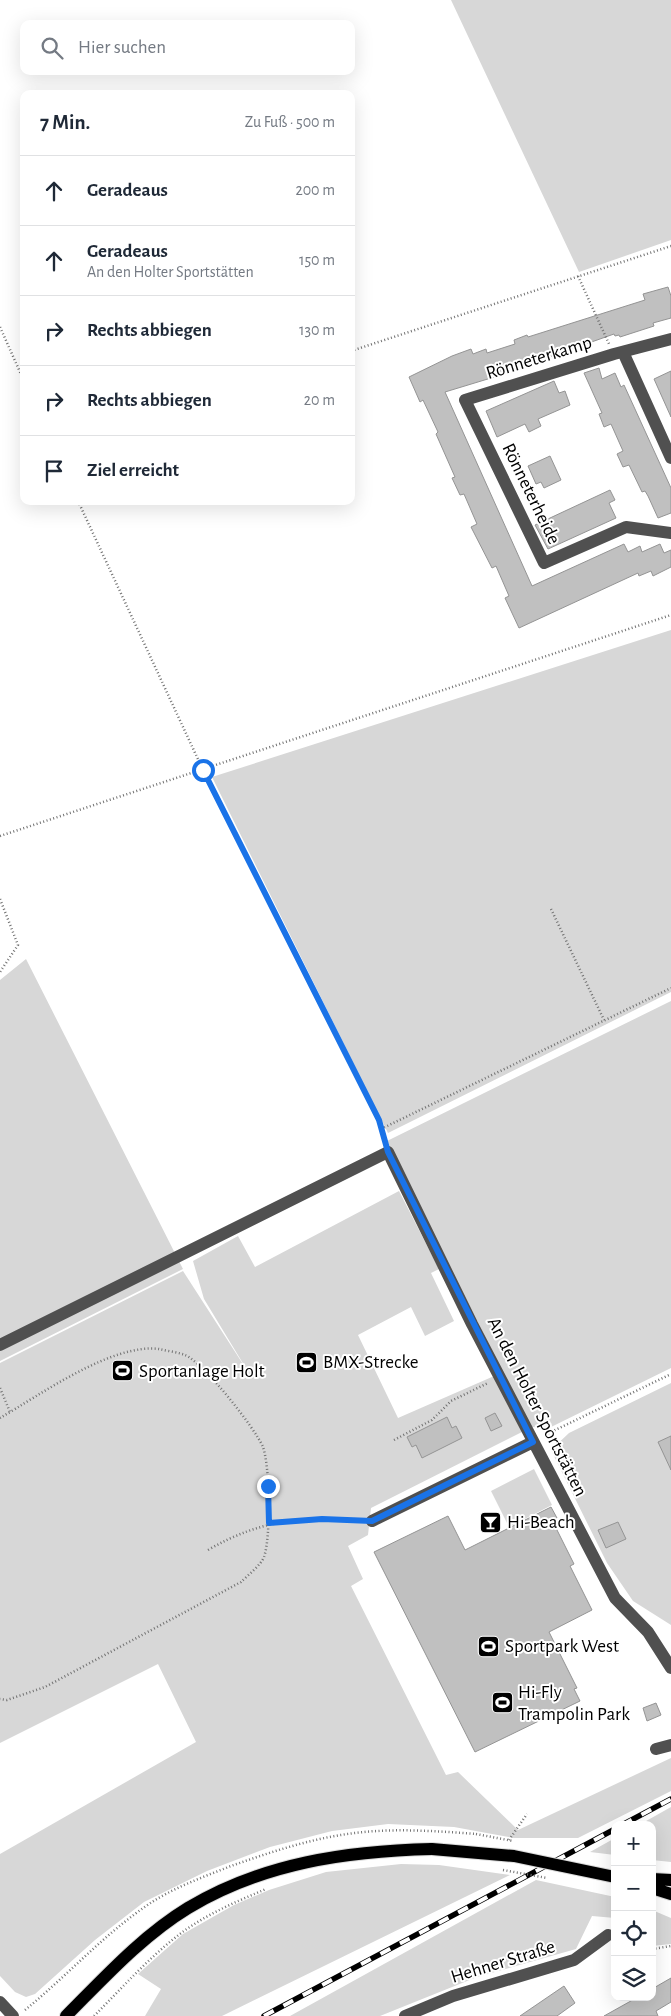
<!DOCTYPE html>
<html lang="de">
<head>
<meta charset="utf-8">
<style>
  :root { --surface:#fff; --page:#f6f6f7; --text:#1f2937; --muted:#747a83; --line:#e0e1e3 }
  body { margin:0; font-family:"Alegreya Sans",sans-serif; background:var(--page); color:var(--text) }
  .controls { position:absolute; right:15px; bottom:15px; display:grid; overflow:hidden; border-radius:10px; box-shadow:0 5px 20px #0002 }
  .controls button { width:45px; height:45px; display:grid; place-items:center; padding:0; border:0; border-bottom:1px solid var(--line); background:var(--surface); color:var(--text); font:25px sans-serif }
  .stop { position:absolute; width:15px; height:15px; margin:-11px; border:4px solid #1a73e8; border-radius:50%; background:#fff }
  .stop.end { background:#1a73e8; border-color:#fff; box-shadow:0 1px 5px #0008 }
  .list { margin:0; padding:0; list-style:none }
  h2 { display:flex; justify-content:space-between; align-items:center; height:65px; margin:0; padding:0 20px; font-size:21px }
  h2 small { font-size:16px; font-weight:400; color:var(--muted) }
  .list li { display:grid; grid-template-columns:32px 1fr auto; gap:15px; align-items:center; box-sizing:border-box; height:70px; padding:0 20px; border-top:1px solid var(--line) }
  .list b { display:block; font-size:19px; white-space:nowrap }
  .list p { margin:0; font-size:16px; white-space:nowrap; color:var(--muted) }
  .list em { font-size:16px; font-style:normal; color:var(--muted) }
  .icon { flex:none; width:28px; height:28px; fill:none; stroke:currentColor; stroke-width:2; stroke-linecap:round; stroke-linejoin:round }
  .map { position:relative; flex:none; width:671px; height:2016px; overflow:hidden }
  .search { position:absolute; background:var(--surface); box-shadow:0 5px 20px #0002; left:20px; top:20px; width:335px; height:55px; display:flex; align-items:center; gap:12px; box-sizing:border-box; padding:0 18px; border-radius:10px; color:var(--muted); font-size:19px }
  .panel { position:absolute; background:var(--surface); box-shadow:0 5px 20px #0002; left:20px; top:90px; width:335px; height:415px; border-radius:10px }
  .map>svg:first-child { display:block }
  .green { fill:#d7d7d7 }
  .building { fill:#c0c0c0; stroke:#949494 }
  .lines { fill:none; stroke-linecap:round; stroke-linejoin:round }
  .major-casing { stroke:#dbdbdb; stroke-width:14 }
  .path { stroke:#727272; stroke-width:2.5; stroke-dasharray:1 2.5; stroke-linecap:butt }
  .minor { stroke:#505050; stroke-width:12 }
  .major { stroke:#000; stroke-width:12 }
  .rail-casing { stroke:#000; stroke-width:5.5 }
  .rail { stroke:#fff; stroke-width:4; stroke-dasharray:11; stroke-linecap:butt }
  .major-bridge-casing { stroke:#dbdbdb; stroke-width:14; stroke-linecap:butt }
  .path-bridge { stroke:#727272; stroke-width:2.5; stroke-dasharray:1 2.5; stroke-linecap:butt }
  .major-bridge { stroke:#000; stroke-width:12 }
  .route { stroke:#1a73e8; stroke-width:6 }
  .labels { text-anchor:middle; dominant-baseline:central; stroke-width:4; stroke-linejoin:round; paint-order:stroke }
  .street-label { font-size:19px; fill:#000; stroke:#fff }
  .poi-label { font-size:19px; fill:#000; stroke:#fff; text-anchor:start }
</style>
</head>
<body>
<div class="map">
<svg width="671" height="2016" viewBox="0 0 671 2016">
  <rect width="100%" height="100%" fill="#fff"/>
  <!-- green -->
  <path class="green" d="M451,0h220v240l-92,32z
    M671,630v362l-283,141 -176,-356z
    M26,959l157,310 -183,92v-381z
    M671,1001v367l-122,60 -17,-1 -161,81 -3,27 -20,11 15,33 -12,7 95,189 12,-3 60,58 153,-72v33l-93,47h-64l-60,-11 -66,-3 -56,7 -62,16 -63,24 -63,31 -49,38 -60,54 -9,3 -11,-5 -15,-16v-122l196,-112 -38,-78 -158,79v-380l183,-92 67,104 -46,-76 -11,-38 45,-25 17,31 144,-76 40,78 -8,4 23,48 -29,15 -14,-29 -53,28 40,83 103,-45 -114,-232z
    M671,1383v242l-38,-24 -26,-38 -56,-113 18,-17z
    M534,1469l18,36 -43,22 -18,-36z
    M671,1807v55l-19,-2v-35h-13z
    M615,1838v17l-25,-3z
    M401,1864l38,1 71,10 -288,141h-77l16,-27 -23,-15 45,-40 51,-29 35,-15 57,-18z
    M536,1880l79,17v21l-23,-2 -16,33 -99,28 -97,39h-90z
    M652,1910l19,8v26l-19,2z"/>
  <!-- building -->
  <path class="building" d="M668,287l3,9v22l-18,5 1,3 -34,11 -1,-2 -4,1 -1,-2 -93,33 3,1 -79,24 87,194 92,-42 4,8 12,-6 2,6 18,-8 4,9 7,-3v17l-18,9 -2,-5 -12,5 -1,-3 -119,55 -14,-30 4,-2 -13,-30 -4,2 -21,-41 6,-3 -13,-30 -4,1 -8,-17 3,-1 -19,-43 2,-2 -15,-32 -3,2 -11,-25 43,-21 19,-7 2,5 13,-5 1,4 28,-9 -1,-4 13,-5 1,2 117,-37 -2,-6z
    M599,368l3,11 13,-6 6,14 3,-2 47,103v25l-13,5 -10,-22 -3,-5 -3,1 -13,-27 -6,2 -6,-13 6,-3 -12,-27 -7,3 -5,-13 3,-1 -18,-40z
    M671,371v46l-17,-38z
    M554,381l5,12 6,-2 5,14 -32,14 3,7 -12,6 -4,-8 -28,13 -11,-26z
    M550,456l11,24 -17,8 -3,-6 -5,2 -8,-18z
    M610,490l5,10 -6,3 7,15 -68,31 -13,-24z
    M495,1413l7,13 -11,5 -6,-13z
    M447,1417l5,11 4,-2 6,12 -40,20 -6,-13 -4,2 -5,-10z
    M671,1436v34l-13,-28z
    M551,1507l6,11 -5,2 22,44 -4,2 22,44 -43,22 28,56 -3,1 6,12 -105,51 -101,-200 74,-36 17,34z
    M618,1522l8,17 -20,9 -8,-18z
    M656,1703l5,12 -14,6 -4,-13z
    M671,1978v24l-15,9 2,5h-54l34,-19h14v-8z
    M564,1986l11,17 -18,13h-37z"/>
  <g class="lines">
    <defs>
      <path id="major" d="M652,1879l19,1
        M652,1888l19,6
        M66,2016c38,-38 76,-80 122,-108 75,-45 159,-57 244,-59"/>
    </defs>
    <!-- major casing -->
    <use href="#major" class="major-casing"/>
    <!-- path -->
    <path class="path" d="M578,276l31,68
      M0,327l24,54
      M351,351l320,-105
      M78,501l125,269 176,350 6,21
      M0,836l671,-221
      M0,899l18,46 -18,27
      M551,909l53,111
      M381,1129l290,-141
      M0,1388l10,24
      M0,1418c40,-23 112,-75 159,-69 8,2 18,3 26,6 18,7 70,73 78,92 7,20 8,90 1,110 -3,8 -16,18 -23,25l-196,105 -38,13 -7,-1
      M545,1435l126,-61
      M394,1440l38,-20 19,-19 37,-18
      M208,1550c54,-31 92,-33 152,-29
      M509,1840l18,-26
      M652,1949l19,-3
      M25,2010c42,-34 78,-75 124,-106 24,-16 54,-27 82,-38 40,-14 81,-28 124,-33 40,-5 81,-2 121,1
      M94,2016c29,-29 57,-61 90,-85 25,-18 54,-30 82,-42"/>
    <!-- minor -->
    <path class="minor" d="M671,339l-57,15 -149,46 79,163 82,-36 45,6
      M623,352l48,106
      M0,1345l388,-193 84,172 143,274 33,34 23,36
      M372,1521l161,-79
      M656,1749l15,-4
      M0,2002l13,14
      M405,2016l48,-20 121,-36 34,-25"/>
    <!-- major -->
    <use href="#major" class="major"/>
    <defs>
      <path id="rail" d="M622,1825l49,-26
        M264,2016l351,-187"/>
    </defs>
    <!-- rail casing -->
    <use href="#rail" class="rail-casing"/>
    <!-- rail -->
    <use href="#rail" class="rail"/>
    <defs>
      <path id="major-bridge" d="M432,1849l82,7 101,21"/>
    </defs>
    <!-- major-bridge casing -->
    <use href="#major-bridge" class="major-bridge-casing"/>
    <!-- path-bridge -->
    <path class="path-bridge" d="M476,1834l37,7
      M503,1870l44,8"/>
    <!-- major-bridge -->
    <use href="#major-bridge" class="major-bridge"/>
  </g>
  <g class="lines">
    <!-- route -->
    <path class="route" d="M203,770l176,350 9,32 145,290 -161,79 -50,-2 -53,4 -1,-37"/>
  </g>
  <!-- icons -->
  <defs>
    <symbol id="stadium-square" viewBox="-11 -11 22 22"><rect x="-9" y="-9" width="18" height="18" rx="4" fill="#000" stroke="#fff"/><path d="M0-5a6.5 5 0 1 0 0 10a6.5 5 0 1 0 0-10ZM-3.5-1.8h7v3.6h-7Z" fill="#fff"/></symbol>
    <symbol id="bar-square" viewBox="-11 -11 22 22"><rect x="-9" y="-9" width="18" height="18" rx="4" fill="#000" stroke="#fff"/><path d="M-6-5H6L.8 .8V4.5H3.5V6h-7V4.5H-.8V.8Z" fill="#fff"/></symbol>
  </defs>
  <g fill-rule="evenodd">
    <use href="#stadium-square" x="294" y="1350" width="25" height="25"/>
    <use href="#stadium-square" x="110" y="1358" width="25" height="25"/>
    <use href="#bar-square" x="478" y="1510" width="25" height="25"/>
    <use href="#stadium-square" x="476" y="1634" width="25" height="25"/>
    <use href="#stadium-square" x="490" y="1690" width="25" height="25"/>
  </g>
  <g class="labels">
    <!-- street labels -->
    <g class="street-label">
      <text transform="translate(539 358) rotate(-17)">Rönneterkamp</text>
      <text transform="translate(531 494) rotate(64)">Rönneterheide</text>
      <text transform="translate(537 1407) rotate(63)">An den Holter Sportstätten</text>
      <text transform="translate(503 1962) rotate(-17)">Hehner Straße</text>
    </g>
    <!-- poi labels -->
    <g class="poi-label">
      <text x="323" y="1362">BMX-Strecke</text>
      <text x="139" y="1371">Sportanlage Holt</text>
      <text x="507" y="1522">Hi-Beach</text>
      <text x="505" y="1646">Sportpark West</text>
      <text x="518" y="1692">Hi-Fly<tspan x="518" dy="22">Trampolin Park</tspan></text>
    </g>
  </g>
</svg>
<div class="controls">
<button>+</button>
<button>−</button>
<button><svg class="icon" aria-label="locate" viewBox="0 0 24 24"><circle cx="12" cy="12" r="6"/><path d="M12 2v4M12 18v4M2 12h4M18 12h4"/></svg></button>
<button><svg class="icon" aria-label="layers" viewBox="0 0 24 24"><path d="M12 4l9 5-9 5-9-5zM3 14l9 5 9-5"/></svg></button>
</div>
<div class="stop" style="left:203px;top:770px"></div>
<div class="stop end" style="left:268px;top:1486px"></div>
<div class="search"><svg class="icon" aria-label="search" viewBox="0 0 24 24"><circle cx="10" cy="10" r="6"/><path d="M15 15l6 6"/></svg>Hier suchen</div>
<section class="panel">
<h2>7 Min.<small>Zu Fuß · 500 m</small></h2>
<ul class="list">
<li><svg class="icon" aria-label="ahead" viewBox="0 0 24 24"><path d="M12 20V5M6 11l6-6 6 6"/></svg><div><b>Geradeaus</b></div><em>200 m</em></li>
<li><svg class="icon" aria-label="ahead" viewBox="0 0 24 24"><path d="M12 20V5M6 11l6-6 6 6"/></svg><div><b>Geradeaus</b><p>An den Holter Sportstätten</p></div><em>150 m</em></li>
<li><svg class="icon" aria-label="right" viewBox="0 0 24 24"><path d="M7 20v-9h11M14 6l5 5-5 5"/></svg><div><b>Rechts abbiegen</b></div><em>130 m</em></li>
<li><svg class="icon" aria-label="right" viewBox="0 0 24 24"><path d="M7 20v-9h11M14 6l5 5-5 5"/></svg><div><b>Rechts abbiegen</b></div><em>20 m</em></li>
<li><svg class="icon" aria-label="arrive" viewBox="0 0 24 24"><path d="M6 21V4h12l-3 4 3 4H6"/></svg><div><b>Ziel erreicht</b></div></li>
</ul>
</section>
</div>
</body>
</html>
